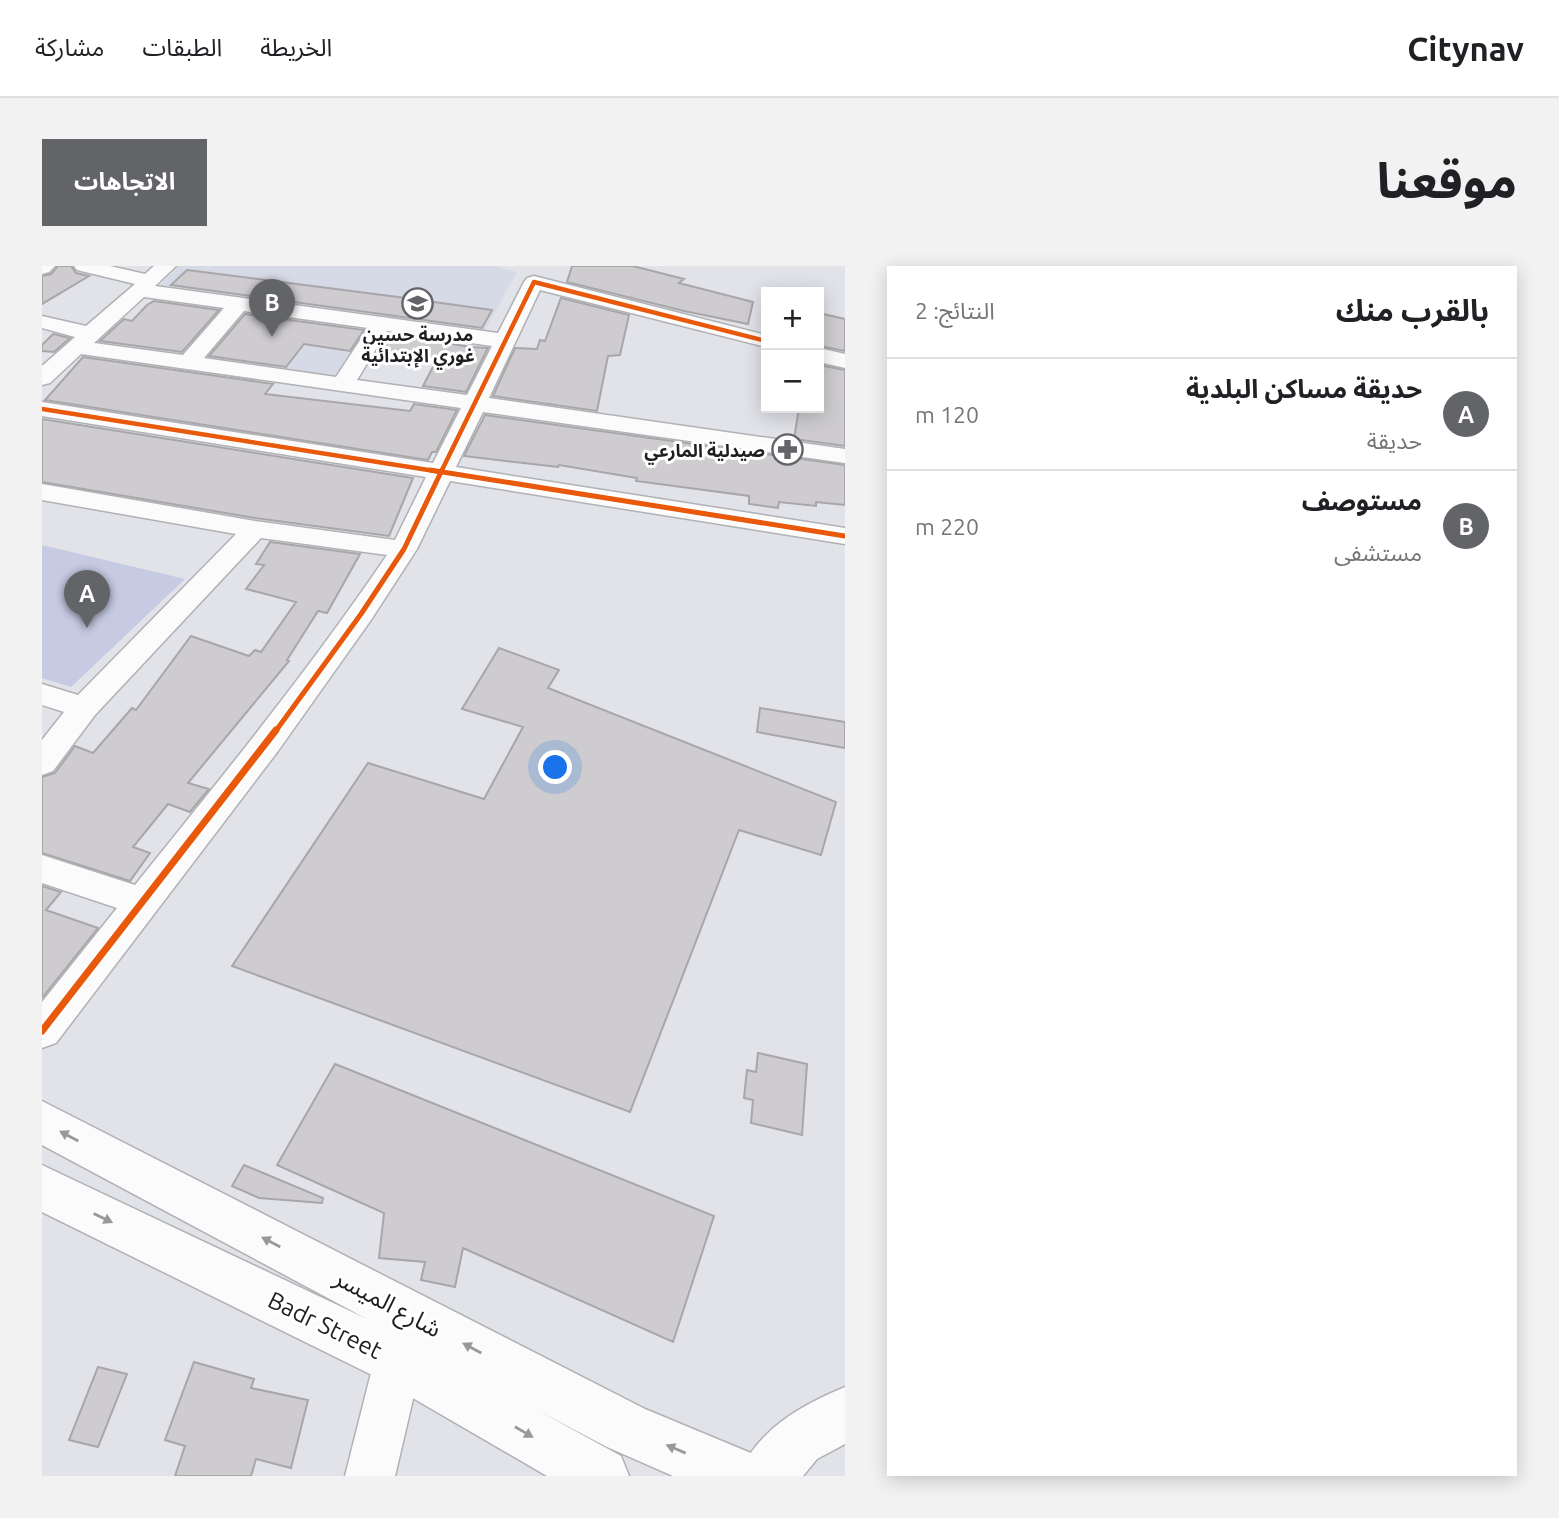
<!DOCTYPE html>
<html lang="ar">
<head>
<meta charset="utf-8">
<style>
  :root { --surface:#fff; --page:#f2f2f2; --text:#202124; --muted:#757577; --line:#e0e0e0; --accent:#636468 }
  body { margin:0; font-family:Ubuntu,"Noto Sans Arabic",sans-serif; background:var(--page); color:var(--text); direction:rtl }
  .controls { position:absolute; right:21px; top:21px; display:grid; overflow:hidden; border-radius:0px; box-shadow:0 4px 18px #0003 }
  .controls button { width:63px; height:63px; display:grid; place-items:center; padding:0; border:0; border-bottom:2px solid var(--line); background:var(--surface); color:var(--text); font:35px sans-serif }
  .you { position:absolute; left:514px; top:502px; width:24px; height:24px; margin:-18px; border:5px solid #fff; border-radius:50%; background:#1a73e8; box-shadow:0 0 0 10px #1a73e833 }
  .badge { display:grid; place-items:center; width:46px; height:46px; border-radius:50%; background:var(--accent); color:#fff; font-size:23px; font-weight:700 }
  .pin { position:absolute; translate:-50% -58px; filter:drop-shadow(0 2px 4px #0008) }
  .pin::after { content:''; position:absolute; top:37px; width:24px; height:21px; background:inherit; clip-path:polygon(0 0,100% 0,50% 100%) }
  .list { margin:0; padding:0; list-style:none }
  h2 { display:flex; justify-content:space-between; align-items:center; height:91px; margin:0; padding:0 28px; font-size:30px }
  h2 small { font-size:23px; font-weight:400; color:var(--muted) }
  .list li { display:grid; grid-template-columns:46px 1fr auto; gap:21px; align-items:center; box-sizing:border-box; height:112px; padding:0 28px; border-top:2px solid var(--line) }
  .list b { display:block; font-size:26px; white-space:nowrap }
  .list p { margin:0; font-size:23px; white-space:nowrap; color:var(--muted) }
  .list em { font-size:23px; font-style:normal; color:var(--muted) }
  .map { position:relative; flex:none; width:803px; height:1210px; overflow:hidden; direction:ltr; border-radius:0px }
  header { display:flex; align-items:center; gap:42px; box-sizing:border-box; height:98px; padding:0 35px; background:var(--surface); border-bottom:2px solid var(--line) }
  header strong { font-size:33px }
  nav { display:flex; gap:38px; margin-inline-start:auto; font-size:24px }
  .intro { display:flex; align-items:center; justify-content:space-between; box-sizing:border-box; height:168px; padding:0 42px }
  h1 { margin:0; font-size:49px }
  .button { padding:18px 32px; border-radius:0px; background:var(--accent); color:#fff; font-size:24px; font-weight:700 }
  main { display:flex; gap:42px; padding:0 42px }
  aside { flex:1; background:var(--surface); border-radius:0px; box-shadow:0 4px 18px #0003 }
  .map>svg:first-child { display:block }
  .built { fill:#d6d9e6 }
  .green { fill:#c6cae2 }
  .building { fill:#cecccf; stroke:#a8a6a9; stroke-width:2 }
  .lines { fill:none; stroke-linecap:round; stroke-linejoin:round }
  .street-casing { stroke:#b0b1b5; stroke-width:3 }
  .secondary-casing { stroke:#b0b1b5; stroke-width:3 }
  .primary-casing { stroke:#b0b1b5; stroke-width:3 }
  .street { fill:#fbfbfc; fill-rule:evenodd }
  .secondary { fill:#fbfbfc; fill-rule:evenodd }
  .primary { fill:#fbfbfc; fill-rule:evenodd }
  .cycleway-far2-casing { stroke:#fff; stroke-width:7 }
  .cycleway-far1-casing { stroke:#fff; stroke-width:9 }
  .cycleway-casing { stroke:#fff; stroke-width:11 }
  .cycleway-far2 { stroke:#e8590c; stroke-width:4.5 }
  .cycleway-far1 { stroke:#e8590c; stroke-width:5 }
  .cycleway { stroke:#e8590c; stroke-width:7 }
  .oneway { fill:#98989a }
  .labels { text-anchor:middle; dominant-baseline:central; stroke-width:6; stroke-linejoin:round; paint-order:stroke }
  .far-poi-label { font-size:18px; font-weight:bold; fill:#1f1f23; stroke:#fff }
  .near-street-label { font-size:24px; fill:#1f1f23; stroke:#fff }
</style>
</head>
<body>
<header>
<strong>Citynav</strong>
<nav><a>الخريطة</a><a>الطبقات</a><a>مشاركة</a></nav>
</header>
<div class="intro"><h1>موقعنا</h1><a class="button">الاتجاهات</a></div>
<main>
<aside>
<h2>بالقرب منك<small>النتائج: 2</small></h2>
<ul class="list">
<li><span class="badge">A</span><div><b>حديقة مساكن البلدية</b><p>حديقة</p></div><em>120 m</em></li>
<li><span class="badge">B</span><div><b>مستوصف</b><p>مستشفى</p></div><em>220 m</em></li>
</ul>
</aside>
<div class="map">
<svg width="803" height="1210" viewBox="0 0 803 1210">
  <rect width="100%" height="100%" fill="#e2e3e9"/>
  <!-- built -->
  <path class="built" d="M137,0h315l23,6 -32,58 -325,-45z
    M200,52l123,16 -29,43 -128,-19z"/>
  <!-- green -->
  <path class="green" d="M0,279l143,34 -114,108 -29,-9z"/>
  <!-- building -->
  <path class="building" d="M16,0h13l5,7 13,3 -47,28v-28l9,-2z
    M530,0h61l51,13 -5,4 74,19 -5,22 -64,-13 -117,-29z
    M145,4l211,27 94,13 -10,18 -311,-43z
    M519,32l68,17 -9,40 -12,1 -11,55 -104,-15 22,-48 22,1 3,-9 5,1z
    M112,35l65,9 -37,42 -82,-11 24,-22 8,2 15,-16z
    M777,47l26,6v32l-26,-5z
    M203,48l119,16 -14,21 -46,-7 -18,23 -77,-11z
    M11,68l17,4 -16,14 -12,-1v-6z
    M346,68l83,13 17,1 -22,44 -43,-6 12,-23 -60,-8z
    M41,91l190,27 -8,10 145,17 4,-7 43,6 -21,42h-4l-4,8 -383,-60z
    M777,99l26,5v76l-51,-7 5,-31h20z
    M443,149l360,50v40l-29,-3v4l-37,-4 -1,6 -29,-4v-8l-113,-15 1,-3 -78,-13 -1,2 -94,-11z
    M0,153l371,59 -24,58 -134,-18 -213,-36z
    M228,276l90,12 -33,59 -9,-2 -31,49 2,1 -101,122 21,6 -19,23 -22,-8 -35,43 17,6 -20,28 -88,-28v-76l13,-4 20,-27 18,7 39,-45 4,2 55,-74 58,20 6,-6 6,2 35,-50 -50,-13 18,-24 -8,-1z
    M457,382l60,22 -11,18 288,114 -15,53 -82,-25 -109,282 -398,-146 136,-203 116,36 39,-72 -61,-18z
    M718,442l85,14v26l-88,-16z
    M0,620l19,6 -15,18 52,18 -56,70z
    M716,787l49,11 -5,71 -51,-12 2,-23 -9,-2 3,-28 9,2z
    M293,798l379,152 -41,126 -210,-94 -8,39 -34,-7 4,-18 -46,-4 5,-45 -107,-48z
    M202,899l79,33 -1,5 -63,-5 -27,-12z
    M152,1096l60,17 -3,9 57,12 -17,68 -35,-9 -5,17h-76l10,-30 -20,-6z
    M56,1101l29,7 -29,73 -29,-7z"/>
  <g class="lines">
    <defs>
      <path id="street" d="M0,0h13l-6,6 -7,2z
        M32,0h36l35,8 9,-8h22l-21,20 343,47 26,-51 3,-4 7,-2 232,59v12l-226,-57 -51,108 356,51v14l-362,-51 -27,55 389,61v16l-395,-63 -33,68 -46,71 -93,131 -222,292 -14,5v-46l75,-94 -75,-25v-28l93,30c87,-108 174,-215 252,-330l-126,-17 -166,177 -42,56 -11,4v-35l22,-28 -22,-7v-21l36,11 158,-161 -194,-34v-16l213,37 140,19 31,-63 -384,-61v-14l391,61 28,-55 -380,-54 -31,29 -8,2v-19l33,-29 -33,-9v-12l44,10 49,-42 -58,-14zM102,31l80,11 -41,47 -89,-12zM202,45l124,17 -32,49 -132,-19zM345,65l105,15 -25,49 -110,-15z
        M777,82l26,6v14l-26,-6z
        M356,1071l17,7 7,17 -27,115h-50l29,-115 7,-17z"/>
      <path id="secondary" d="M0,835l603,308 113,47 8,20h-93l-66,-29 -70,-37 84,46 8,20h-82l-167,-97 -338,-167v-47l325,154 -325,-174z"/>
      <path id="primary" d="M803,1121v57l-28,15 -14,17h-65c20,-47 62,-70 107,-89z"/>
    </defs>
    <!-- street casing -->
    <use href="#street" class="street-casing"/>
    <!-- secondary casing -->
    <use href="#secondary" class="secondary-casing"/>
    <!-- primary casing -->
    <use href="#primary" class="primary-casing"/>
    <!-- street -->
    <use href="#street" class="street"/>
    <!-- secondary -->
    <use href="#secondary" class="secondary"/>
    <!-- primary -->
    <use href="#primary" class="primary"/>
    <defs>
      <path id="cycleway-far2" d="M0,143l399,63
        M399,206l93,-190 232,59"/>
      <path id="cycleway-far1" d="M388,204l415,66
        M233,466l86,-118 43,-65 38,-79"/>
      <path id="cycleway" d="M0,765l234,-301"/>
    </defs>
    <!-- cycleway-far2 casing -->
    <use href="#cycleway-far2" class="cycleway-far2-casing"/>
    <!-- cycleway-far1 casing -->
    <use href="#cycleway-far1" class="cycleway-far1-casing"/>
    <!-- cycleway casing -->
    <use href="#cycleway" class="cycleway-casing"/>
    <!-- cycleway-far2 -->
    <use href="#cycleway-far2" class="cycleway-far2"/>
    <!-- cycleway-far1 -->
    <use href="#cycleway-far1" class="cycleway-far1"/>
    <!-- cycleway -->
    <use href="#cycleway" class="cycleway"/>
  </g>
  <!-- one-way arrows -->
  <defs><path id="oneway-solid" d="M-6-.8H1V-3.2L6.5 0L1 3.2V.8H-6Z" transform="scale(1.75)"/></defs>
  <g class="oneway">
    <use href="#oneway-solid" transform="translate(27 870) rotate(-152)"/>
    <use href="#oneway-solid" transform="translate(61 952) rotate(26)"/>
    <use href="#oneway-solid" transform="translate(229 976) rotate(-152)"/>
    <use href="#oneway-solid" transform="translate(430 1082) rotate(-152)"/>
    <use href="#oneway-solid" transform="translate(482 1166) rotate(30)"/>
    <use href="#oneway-solid" transform="translate(634 1183) rotate(-157)"/>
  </g>
  <!-- icons -->
  <defs>
    <symbol id="school-ring" viewBox="-11 -11 22 22"><circle r="9.5" fill="#fff" stroke="#636468" stroke-width="1.5"/><path d="M0-5L7-2L0 1L-7-2ZM-4 1L0 2.5L4 1V4Q0 6-4 4Z" fill="#636468"/></symbol>
    <symbol id="pharmacy-ring" viewBox="-11 -11 22 22"><circle r="9.5" fill="#fff" stroke="#636468" stroke-width="1.5"/><path d="M-2-6h4v4h4v4h-4v4h-4v-4h-4v-4h4Z" fill="#636468"/></symbol>
  </defs>
  <g fill-rule="evenodd">
    <use href="#school-ring" x="358" y="20" width="35" height="35"/>
    <use href="#pharmacy-ring" x="728" y="166" width="35" height="35"/>
  </g>
  <g class="labels">
    <!-- far-poi labels -->
    <g class="far-poi-label">
      <text x="376" y="68">مدرسة حسين<tspan x="376" dy="21">غوري الإبتدائية</tspan></text>
      <text x="723" y="184" text-anchor="end">صيدلية المارعي</text>
    </g>
    <!-- near-street labels -->
    <g class="near-street-label">
      <text transform="translate(346 1037) rotate(28)">شارع الميسر</text>
      <text transform="translate(283 1059) rotate(26)">Badr Street</text>
    </g>
  </g>
</svg>
<div class="controls">
<button>+</button>
<button>−</button>
</div>
<div class="you"></div>
<div class="pin badge" style="left:45px;top:362px">A</div>
<div class="pin badge" style="left:230px;top:71px">B</div>
</div>
</main>
</body>
</html>
